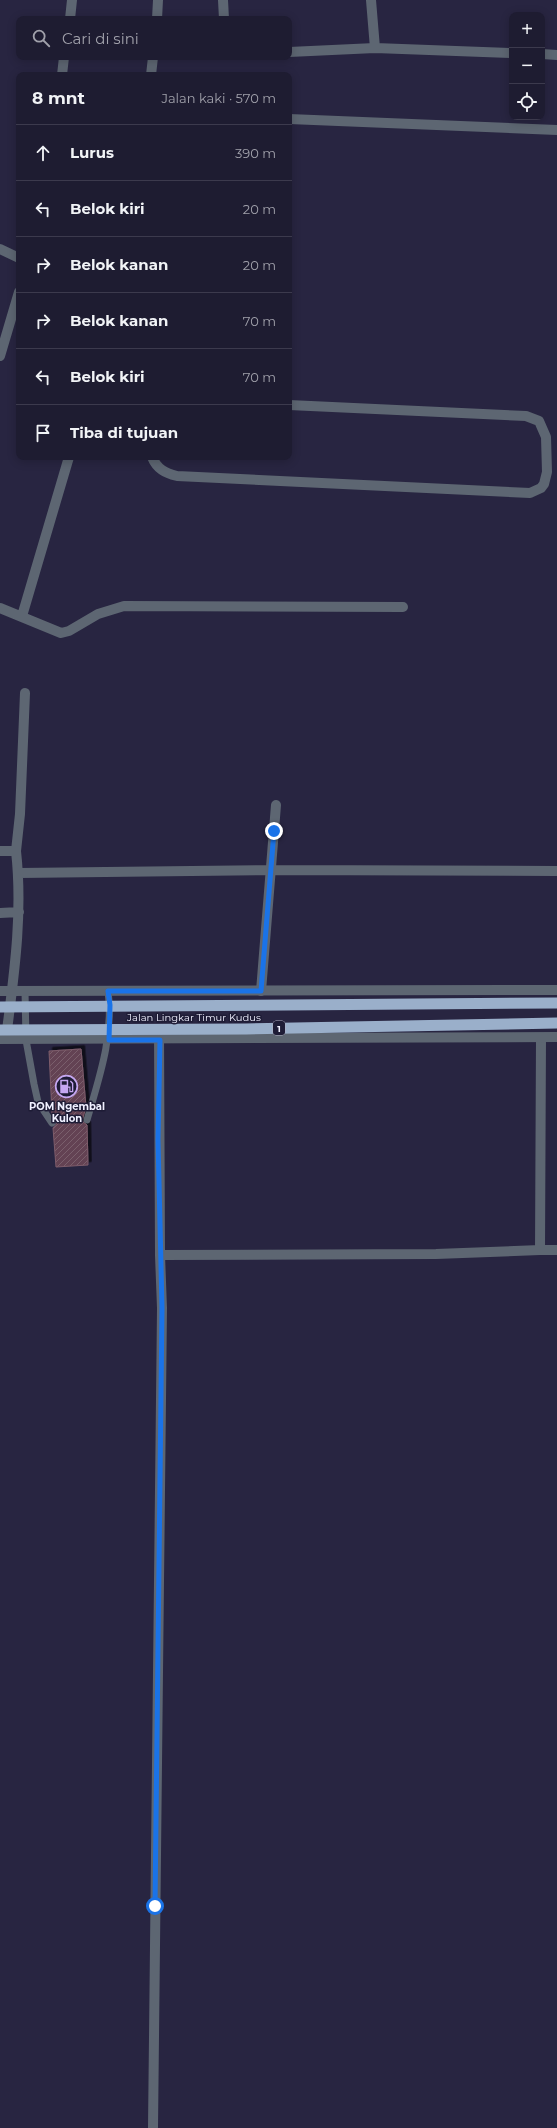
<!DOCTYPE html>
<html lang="id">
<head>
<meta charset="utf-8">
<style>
  :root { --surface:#1e1c31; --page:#2b293d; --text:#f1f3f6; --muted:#a1a1ab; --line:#3c3a4d }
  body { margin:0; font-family:Montserrat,sans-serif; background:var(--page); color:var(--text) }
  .controls { position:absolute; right:12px; top:12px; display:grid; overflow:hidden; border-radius:8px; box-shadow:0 2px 10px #0003 }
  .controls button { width:36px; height:36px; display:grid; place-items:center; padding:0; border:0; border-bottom:1px solid var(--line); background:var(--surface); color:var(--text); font:20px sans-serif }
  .stop { position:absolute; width:12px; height:12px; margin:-9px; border:3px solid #1a73e8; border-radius:50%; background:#fff }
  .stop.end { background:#1a73e8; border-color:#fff; box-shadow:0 1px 4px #0008 }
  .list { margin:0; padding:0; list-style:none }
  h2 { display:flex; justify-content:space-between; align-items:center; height:52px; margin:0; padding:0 16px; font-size:17px }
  h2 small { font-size:13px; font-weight:400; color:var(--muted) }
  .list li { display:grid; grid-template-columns:26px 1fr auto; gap:12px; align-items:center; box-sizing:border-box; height:56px; padding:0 16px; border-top:1px solid var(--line) }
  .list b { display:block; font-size:15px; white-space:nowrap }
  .list em { font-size:13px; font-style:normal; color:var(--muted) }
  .icon { flex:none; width:22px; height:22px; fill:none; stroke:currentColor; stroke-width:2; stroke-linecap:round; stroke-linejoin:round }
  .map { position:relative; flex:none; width:557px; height:2128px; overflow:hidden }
  .search { position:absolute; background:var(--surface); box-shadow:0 2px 10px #0003; left:16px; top:16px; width:276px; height:44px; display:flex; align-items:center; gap:10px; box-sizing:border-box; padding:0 14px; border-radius:8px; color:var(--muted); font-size:15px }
  .panel { position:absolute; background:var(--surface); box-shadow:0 2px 10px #0003; left:16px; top:72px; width:276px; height:388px; border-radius:8px }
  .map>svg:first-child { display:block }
  .building { fill:url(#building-hatch); stroke:#7e5c6b; filter:url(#shadow) }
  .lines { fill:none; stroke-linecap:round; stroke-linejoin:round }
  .service { stroke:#5d6672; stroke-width:7 }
  .minor { stroke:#5d6672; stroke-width:10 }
  .tertiary { stroke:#5d6672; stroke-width:10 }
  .trunk { stroke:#9aafca; stroke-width:11 }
  .route { stroke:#1a73e8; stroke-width:5 }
  .labels { text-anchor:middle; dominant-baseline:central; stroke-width:3; stroke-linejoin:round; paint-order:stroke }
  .shield { fill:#1e1c36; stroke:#b1b0c3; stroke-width:1 }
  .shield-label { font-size:9px; font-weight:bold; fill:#f0f0ff }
  .street-label { font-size:10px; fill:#f0f0ff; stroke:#1e1c36 }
  .poi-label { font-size:10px; font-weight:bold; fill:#f0f0ff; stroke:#1e1c36 }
</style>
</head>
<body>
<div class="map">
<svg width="557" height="2128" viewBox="0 0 557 2128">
  <defs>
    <pattern id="building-hatch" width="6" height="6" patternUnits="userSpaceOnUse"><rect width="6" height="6" fill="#644352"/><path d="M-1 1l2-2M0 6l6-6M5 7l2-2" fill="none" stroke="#7a5e6c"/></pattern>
    <filter id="shadow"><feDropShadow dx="3.5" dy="-3.5" stdDeviation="0" flood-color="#0009"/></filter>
  </defs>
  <rect width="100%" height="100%" fill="#282541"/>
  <!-- building -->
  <path class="building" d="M81,1049l5,58 -4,14 5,4 1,40 -32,2 -3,-39 4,-5 -5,-9 -3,-63z"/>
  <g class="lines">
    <!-- service -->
    <path class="service" d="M25,991l1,49 8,44 4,18 14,21
      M87,1120c12,-42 27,-84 21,-129"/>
    <!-- minor -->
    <path class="minor" d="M223,0l1,19
      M371,0l4,48
      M70,19l2,-19
      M157,19l1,-19
      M289,52l86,-4 137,5
      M542,54l15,1
      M62,75l2,-18
      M151,75l2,-18
      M289,119l268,11
      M0,249l19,9
      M0,356l19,-64
      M152,457c5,12 13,16 25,19l353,17 11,-5 3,-4 3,-12 -1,-35 -7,-16 -13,-5 -237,-11
      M0,608l61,25 8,-2 29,-17 26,-8 279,1
      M22,616l47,-159
      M0,851h16c7,63 -2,124 -10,187
      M16,851l4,-37 5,-121
      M19,873l252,-3 286,1
      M0,913l19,-1
      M261,991l15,-186
      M159,1031l1,224 276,-1 104,-4
      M541,1038l-1,212h17
      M153,2128l9,-820 -2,-53"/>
    <!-- tertiary -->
    <path class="tertiary" d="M0,991l557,-1
      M0,1039l557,-2"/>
    <!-- trunk -->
    <path class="trunk" d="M0,1007l557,-4
      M0,1030l246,-1 311,-6"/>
  </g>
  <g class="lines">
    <!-- route -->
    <path class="route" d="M155,1906l7,-598 -4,-168 2,-100h-51l1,-35 -2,-14h153l13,-160"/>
  </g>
  <!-- icons -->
  <defs>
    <symbol id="fuel-ring" viewBox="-11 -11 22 22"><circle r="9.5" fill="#1e1c36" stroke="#c5a7f1" stroke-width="1.5"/><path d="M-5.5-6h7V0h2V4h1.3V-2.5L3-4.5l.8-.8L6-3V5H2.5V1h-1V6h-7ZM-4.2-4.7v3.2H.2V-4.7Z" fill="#c5a7f1"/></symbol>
  </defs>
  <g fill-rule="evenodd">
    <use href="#fuel-ring" x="54" y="1074" width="25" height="25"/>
  </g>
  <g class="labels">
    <!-- shield labels -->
    <rect class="shield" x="273" y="1021" width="12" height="14" rx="3"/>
    <g class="shield-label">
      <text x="279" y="1028">1</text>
    </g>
    <!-- street labels -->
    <g class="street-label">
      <text x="194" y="1017">Jalan Lingkar Timur Kudus</text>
    </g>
    <!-- poi labels -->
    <g class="poi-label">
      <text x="67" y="1106">POM Ngembal<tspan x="67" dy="12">Kulon</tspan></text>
    </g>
  </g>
</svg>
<div class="controls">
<button>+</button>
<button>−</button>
<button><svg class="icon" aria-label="locate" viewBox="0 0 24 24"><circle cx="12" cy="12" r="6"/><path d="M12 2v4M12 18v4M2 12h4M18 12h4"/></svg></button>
</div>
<div class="stop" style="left:155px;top:1906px"></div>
<div class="stop end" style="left:274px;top:831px"></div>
<div class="search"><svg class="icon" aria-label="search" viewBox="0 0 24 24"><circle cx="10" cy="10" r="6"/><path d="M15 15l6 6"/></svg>Cari di sini</div>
<section class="panel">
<h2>8 mnt<small>Jalan kaki · 570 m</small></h2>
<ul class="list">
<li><svg class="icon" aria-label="ahead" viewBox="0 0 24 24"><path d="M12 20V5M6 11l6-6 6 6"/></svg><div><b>Lurus</b></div><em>390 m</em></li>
<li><svg class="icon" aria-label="left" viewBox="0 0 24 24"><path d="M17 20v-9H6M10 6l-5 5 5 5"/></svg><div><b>Belok kiri</b></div><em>20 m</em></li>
<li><svg class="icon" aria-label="right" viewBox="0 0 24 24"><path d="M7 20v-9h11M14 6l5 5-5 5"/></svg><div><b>Belok kanan</b></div><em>20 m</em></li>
<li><svg class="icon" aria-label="right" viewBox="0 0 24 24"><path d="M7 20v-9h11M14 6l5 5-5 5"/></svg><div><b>Belok kanan</b></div><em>70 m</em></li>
<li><svg class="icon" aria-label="left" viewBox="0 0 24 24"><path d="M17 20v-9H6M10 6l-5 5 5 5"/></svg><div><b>Belok kiri</b></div><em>70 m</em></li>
<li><svg class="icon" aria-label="arrive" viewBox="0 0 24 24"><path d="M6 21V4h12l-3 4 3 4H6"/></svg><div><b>Tiba di tujuan</b></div></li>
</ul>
</section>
</div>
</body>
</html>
